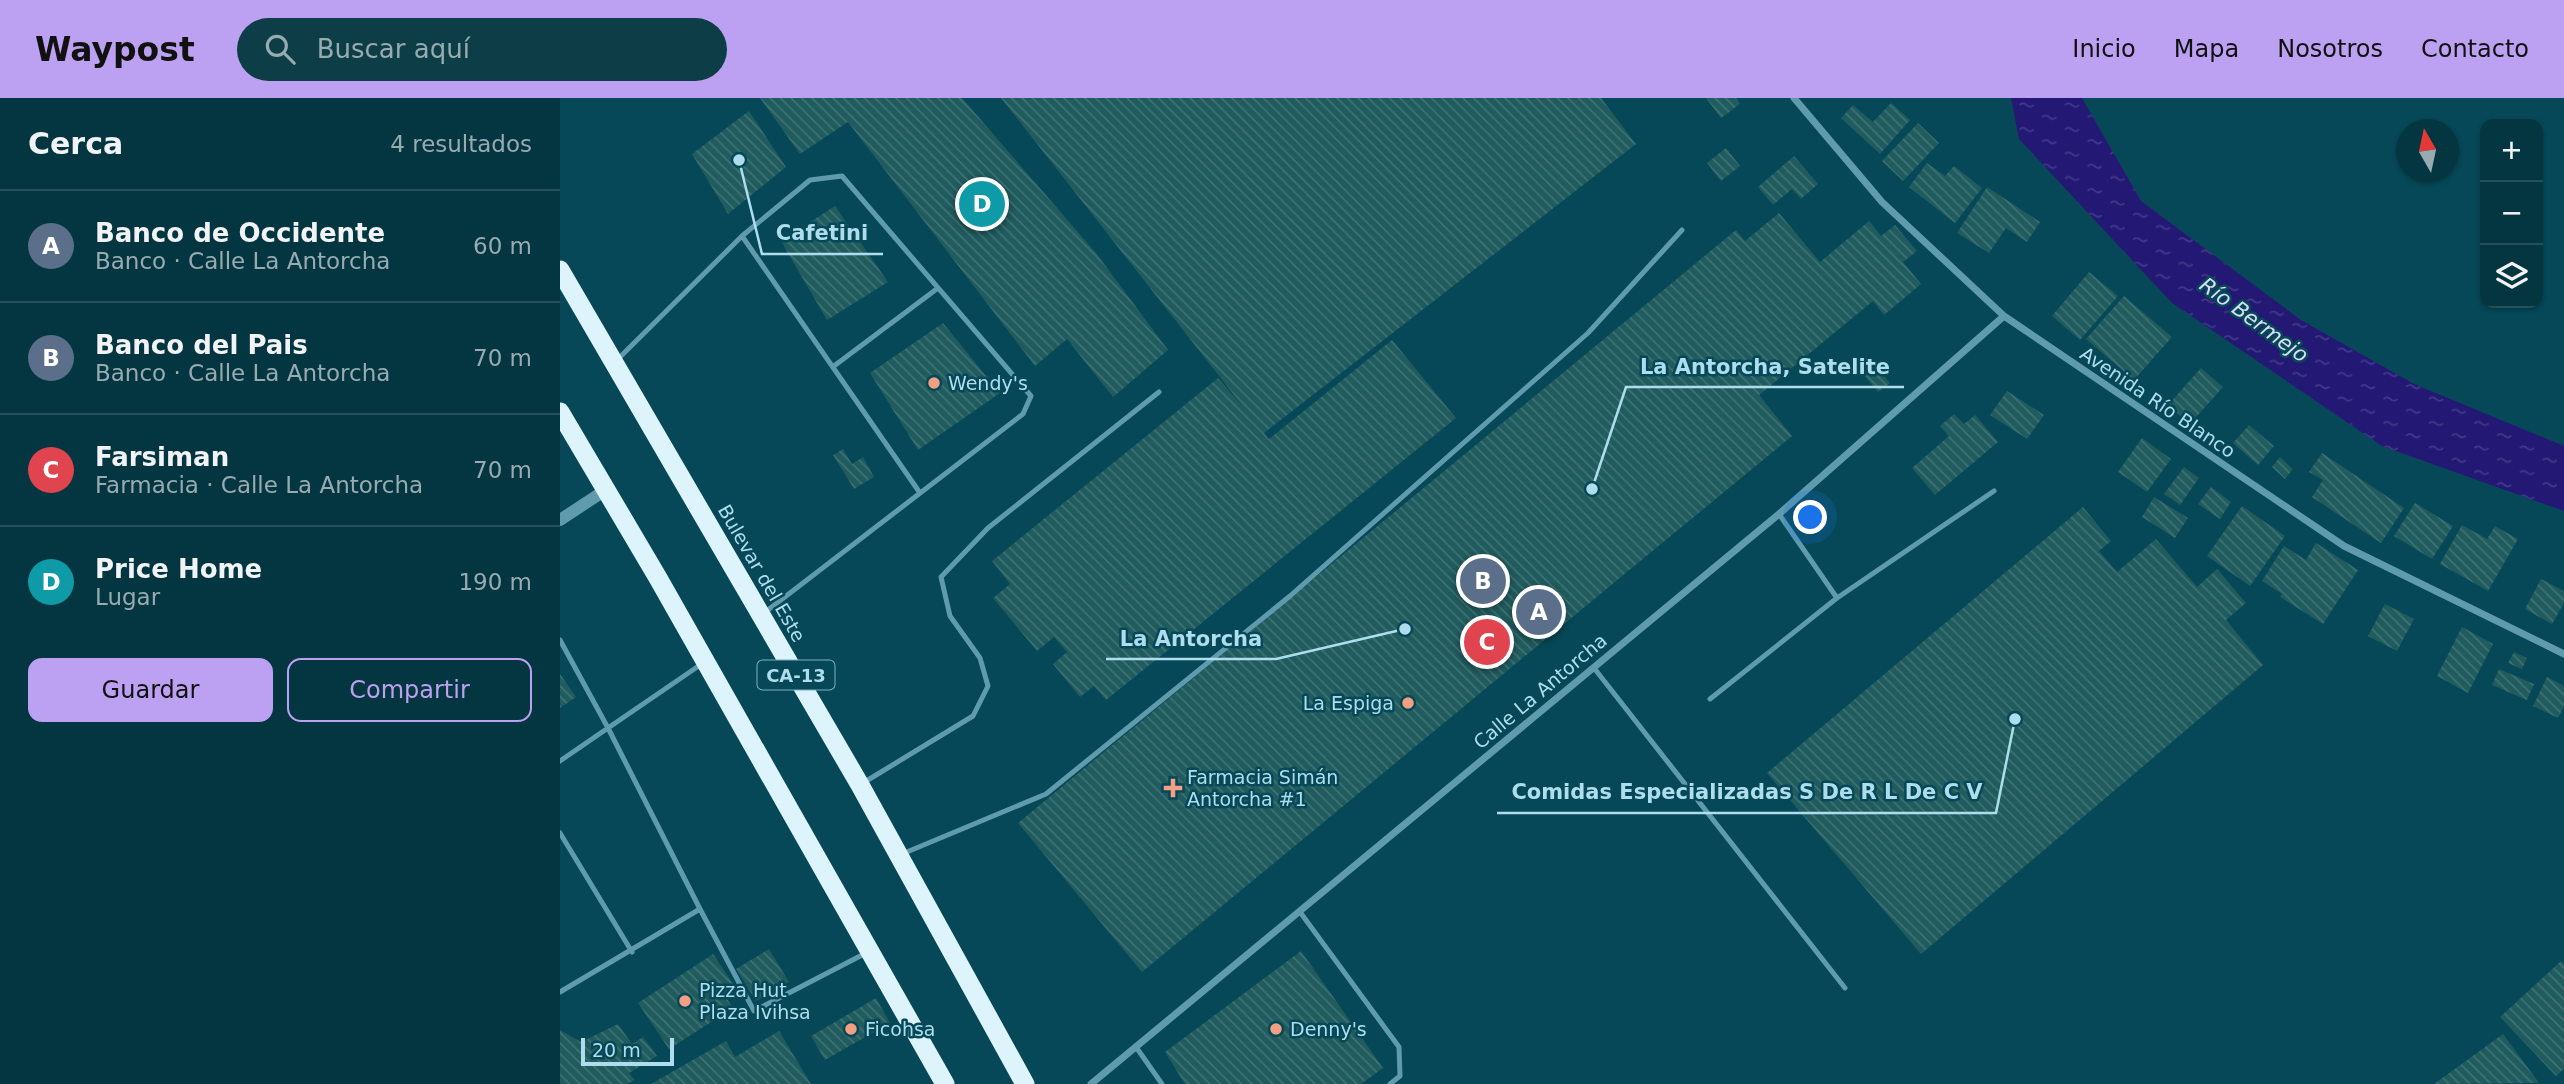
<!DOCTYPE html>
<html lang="es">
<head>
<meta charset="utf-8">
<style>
  :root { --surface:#043641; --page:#0d3e48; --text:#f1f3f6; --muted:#97abb1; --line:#25505a; --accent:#bca0f2 }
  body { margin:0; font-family:"DejaVu Sans",sans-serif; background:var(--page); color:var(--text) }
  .controls { position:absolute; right:21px; top:21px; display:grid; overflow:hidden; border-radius:14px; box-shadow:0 2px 5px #0004 }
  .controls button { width:63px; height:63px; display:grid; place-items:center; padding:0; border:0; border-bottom:2px solid var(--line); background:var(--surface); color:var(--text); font:35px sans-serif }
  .compass { position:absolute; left:1836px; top:21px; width:63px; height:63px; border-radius:50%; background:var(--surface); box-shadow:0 2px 5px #0004; rotate:351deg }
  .scale { position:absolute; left:21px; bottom:18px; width:93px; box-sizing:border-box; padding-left:7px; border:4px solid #aedeed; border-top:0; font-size:19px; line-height:24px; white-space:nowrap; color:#aedeed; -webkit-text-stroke:5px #064857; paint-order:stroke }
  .you { position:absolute; left:1251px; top:420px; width:24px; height:24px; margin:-18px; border:5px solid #fff; border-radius:50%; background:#1a73e8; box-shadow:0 0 0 10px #1a73e833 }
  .badge { display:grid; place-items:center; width:46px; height:46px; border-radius:50%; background:var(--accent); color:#fff; font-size:23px; font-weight:700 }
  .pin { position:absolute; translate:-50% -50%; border:4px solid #fff; box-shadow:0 2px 7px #0006 }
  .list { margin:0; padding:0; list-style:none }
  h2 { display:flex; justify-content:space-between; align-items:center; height:91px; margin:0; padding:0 28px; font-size:30px }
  h2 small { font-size:23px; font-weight:400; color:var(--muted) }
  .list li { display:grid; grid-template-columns:46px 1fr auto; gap:21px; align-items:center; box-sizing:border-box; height:112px; padding:0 28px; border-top:2px solid var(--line) }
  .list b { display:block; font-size:26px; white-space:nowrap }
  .list p { margin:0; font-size:23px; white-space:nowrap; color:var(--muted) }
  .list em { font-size:23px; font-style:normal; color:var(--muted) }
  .actions { display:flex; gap:14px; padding:21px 28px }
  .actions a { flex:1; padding:16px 0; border:2px solid var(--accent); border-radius:14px; text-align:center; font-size:24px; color:var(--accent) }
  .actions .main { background:var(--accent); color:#111 }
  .icon { flex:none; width:38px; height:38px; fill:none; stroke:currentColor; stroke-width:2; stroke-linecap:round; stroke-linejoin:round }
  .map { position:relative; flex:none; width:2004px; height:986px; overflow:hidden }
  header { display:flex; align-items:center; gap:42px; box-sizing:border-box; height:98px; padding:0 35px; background:var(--accent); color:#111 }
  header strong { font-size:33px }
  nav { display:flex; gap:38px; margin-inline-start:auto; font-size:24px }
  .search { width:490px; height:63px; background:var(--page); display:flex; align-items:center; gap:18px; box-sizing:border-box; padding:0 24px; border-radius:38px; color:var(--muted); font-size:26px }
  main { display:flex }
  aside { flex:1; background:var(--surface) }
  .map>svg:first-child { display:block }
  .water { fill:url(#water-ripples) }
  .building { fill:url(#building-back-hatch) }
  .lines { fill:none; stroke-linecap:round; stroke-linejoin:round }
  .service { stroke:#609bad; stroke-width:5 }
  .minor { stroke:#609bad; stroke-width:7 }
  .tertiary { stroke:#609bad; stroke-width:12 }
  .trunk { stroke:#def4fc; stroke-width:19 }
  .poi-dot { fill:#f39f84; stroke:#064857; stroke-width:2.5 }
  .labels { text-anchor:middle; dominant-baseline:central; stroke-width:5; stroke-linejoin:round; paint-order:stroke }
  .shield { fill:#064857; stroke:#7cb1c0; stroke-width:2 }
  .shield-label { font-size:18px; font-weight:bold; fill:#aedeed }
  .poi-label { font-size:19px; fill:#aedeed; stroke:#064857; text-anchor:start }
  .street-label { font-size:19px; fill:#aedeed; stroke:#064857 }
  .water-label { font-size:21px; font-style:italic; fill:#d9ddf7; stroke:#064857 }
  .leader { fill:none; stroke:#aedeed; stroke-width:2.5 }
  .callout-dot { fill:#aedeed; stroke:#064857; stroke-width:2.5 }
  .callout-label { font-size:21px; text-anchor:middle; font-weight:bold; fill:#aedeed; stroke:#064857; stroke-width:5; stroke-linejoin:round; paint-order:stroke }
</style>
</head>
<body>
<header>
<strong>Waypost</strong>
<div class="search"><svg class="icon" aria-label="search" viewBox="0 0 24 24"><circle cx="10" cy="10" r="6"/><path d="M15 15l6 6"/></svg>Buscar aquí</div>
<nav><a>Inicio</a><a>Mapa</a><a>Nosotros</a><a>Contacto</a></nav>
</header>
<main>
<aside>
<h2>Cerca<small>4 resultados</small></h2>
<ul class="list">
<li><span class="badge" style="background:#5c6f8a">A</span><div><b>Banco de Occidente</b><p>Banco · Calle La Antorcha</p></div><em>60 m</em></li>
<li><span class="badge" style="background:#5c6f8a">B</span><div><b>Banco del Pais</b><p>Banco · Calle La Antorcha</p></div><em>70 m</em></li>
<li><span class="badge" style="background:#e0444e">C</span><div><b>Farsiman</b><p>Farmacia · Calle La Antorcha</p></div><em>70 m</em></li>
<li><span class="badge" style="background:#0f9aa8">D</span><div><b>Price Home</b><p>Lugar</p></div><em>190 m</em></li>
</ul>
<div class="actions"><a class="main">Guardar</a><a>Compartir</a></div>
</aside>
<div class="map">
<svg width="2004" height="986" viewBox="0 0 2004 986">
  <defs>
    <pattern id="water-ripples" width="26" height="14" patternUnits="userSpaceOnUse" patternTransform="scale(1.75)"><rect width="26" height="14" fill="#241875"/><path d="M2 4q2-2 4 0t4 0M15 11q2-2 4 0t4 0" fill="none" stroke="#413989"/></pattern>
    <pattern id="building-back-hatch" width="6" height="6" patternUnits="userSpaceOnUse" patternTransform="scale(1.75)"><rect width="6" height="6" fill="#205b5d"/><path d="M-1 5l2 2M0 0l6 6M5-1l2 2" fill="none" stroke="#3e7275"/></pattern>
  </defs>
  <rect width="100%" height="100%" fill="#064857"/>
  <!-- water -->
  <path class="water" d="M1451,0h71l59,103 160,119 113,64 150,62v65l-182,-65 -210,-143 -153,-164z"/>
  <!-- building -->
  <path class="building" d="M200,0h202l134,155 72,97 -55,47 -46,-58 -32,27 -187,-244 -48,32z
    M441,0h600l35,46 -372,289 5,6 123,-99 64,78 -350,282 -12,-14 -14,11 -27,-33 14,-12 -13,-15 -17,14 -44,-53 17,-14 -18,-23 226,-183 27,31z
    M1146,0h30l4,6 -19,14z
    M1331,5l19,17 -30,34 -39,-36 12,-13 20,17z
    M189,13l37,56 -58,47 -36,-60z
    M1358,25l21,20 -36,38 -21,-20z
    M1166,50l14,18 -19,15 -14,-18z
    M1234,58l24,28 -17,15 -9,-10 -19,16 -15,-18z
    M1367,65l18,13 9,-10 28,22 -27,35 -46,-36z
    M1427,89l53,35 -13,20 -21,-14 -17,25 -32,-20z
    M275,108l53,76 -61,38 -46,-79z
    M1219,115l41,49 49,-41 12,15 14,-11 22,26 -14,11 18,22 -37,31 -11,-14 -114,94 33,41 -650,536 -124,-149 718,-593 9,11z
    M1529,174l29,24 -38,44 -28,-24z
    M1564,198l48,41 -38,43 -48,-41z
    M383,225l57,70 -82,57 -48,-77z
    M1315,267l15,18 -12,9 -15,-18z
    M1641,270l22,19 -33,37 -22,-19z
    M1447,293l37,24 -17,24 -37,-24z
    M1394,316l10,10 11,-9 23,27 -63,53 -23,-27 37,-32 -9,-10z
    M1689,327l25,21 -16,19 -25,-22z
    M1582,340l29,21 -24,33 -29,-20z
    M283,351l9,15 11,-7 11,20 -20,12 -21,-34z
    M1762,355l82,55 -23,35 -69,-46 11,-17 -14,-8z
    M1720,359l13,12 -8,10 -13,-12z
    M1624,369l15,11 -19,27 -16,-11z
    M1651,389l20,15 -11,17 -22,-15z
    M1594,399l34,21 -13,20 -33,-21z
    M1855,405l38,23 -21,33 -38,-23z
    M1682,408l43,30 -35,50 -43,-30z
    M1523,409l28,34 -12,10 18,21 39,-33 41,48 20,-18 29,34 -20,17 37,45 -342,289 -154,-181z
    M1902,427l25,14 8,-13 23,13 -30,52 -48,-27z
    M1756,445l42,27 -35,54 -43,-27 2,-3 -20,-13 22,-35 22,14z
    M1981,481l23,12v12l-12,21 -27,-15z
    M1825,506l29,15 -17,32 -29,-15z
    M1902,529l31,17 -25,49 -31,-17z
    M1954,554l13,6 -5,11 -14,-6z
    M1939,571l35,15 -7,16 -35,-15z
    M0,576l16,23 -16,11z
    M1987,579l17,9v20l-6,12 -25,-12z
    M209,851l20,33 -33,19 -20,-32z
    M741,853l82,117 -22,16h-176l-20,-32z
    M153,856l25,37 -11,8 6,9 -64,41 -31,-46z
    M2001,863l3,3v105l-8,7 -56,-59z
    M316,900l14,25 -65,37 -14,-24z
    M58,926l14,20 11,-7 14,19 -28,17 6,7 -8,4h-67v-54l21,12z
    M219,933l32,53h-160l75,-43 9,16z
    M1943,936l36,49 -105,1z"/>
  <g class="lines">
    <!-- service -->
    <path class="service" d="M182,138l178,257
      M58,261l124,-123 68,-56 32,-4 189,220 -8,18 -259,199
      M274,268l104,-78
      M1277,500l157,-107
      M0,542l48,88 95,-65
      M1034,570l251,320
      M1150,601l127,-101 -58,-84
      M0,663l48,-33 92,181 -140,83
      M303,685l110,-67 15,-30 -8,-28 -30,-42 -9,-39 47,-49 171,-136
      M0,735l72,119
      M342,756l144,-60 244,-198 298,-263 94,-103
      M140,811l54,102 112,-58
      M740,814l99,135 1,29 -10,8
      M576,949l26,37"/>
    <!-- minor -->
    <path class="minor" d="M1234,0l88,104 122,114 340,230 220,108
      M531,986l688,-570 225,-198"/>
    <!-- tertiary -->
    <path class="tertiary" d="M0,422l47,-31"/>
    <!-- trunk -->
    <path class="trunk" d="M0,172l300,515 165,299
      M0,314l98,166 287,506"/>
  </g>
  <!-- markers -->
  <g class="poi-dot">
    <circle cx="374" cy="285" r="7"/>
    <circle cx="848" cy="605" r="7"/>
    <path d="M609.5 679.5h7v7h7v7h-7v7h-7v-7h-7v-7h7z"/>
    <circle cx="125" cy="903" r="7"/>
    <circle cx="291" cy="931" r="7"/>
    <circle cx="716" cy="931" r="7"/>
  </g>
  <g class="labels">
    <!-- shield labels -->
    <rect class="shield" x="197.5" y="562.5" width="77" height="29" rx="5"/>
    <g class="shield-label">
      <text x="236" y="577">CA-13</text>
    </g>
    <!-- poi labels -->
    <g class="poi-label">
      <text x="388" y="285">Wendy's</text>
      <text x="834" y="605" text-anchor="end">La Espiga</text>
      <text x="627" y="679">Farmacia Simán<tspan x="627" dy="22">Antorcha #1</tspan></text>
      <text x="139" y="892">Pizza Hut<tspan x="139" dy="22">Plaza Ivihsa</tspan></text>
      <text x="305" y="931">Ficohsa</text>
      <text x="730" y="931">Denny's</text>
    </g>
    <!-- street labels -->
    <g class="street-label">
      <text transform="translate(1598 304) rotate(34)">Avenida Río Blanco</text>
      <text transform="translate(202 475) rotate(60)">Bulevar del Este</text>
      <text transform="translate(980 593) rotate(-40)">Calle La Antorcha</text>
    </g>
    <!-- water labels -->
    <g class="water-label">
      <text transform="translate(1694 222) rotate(36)">Río Bermejo</text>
    </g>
  </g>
  <!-- callouts -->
  <path class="leader" d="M179 62L202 156H323M1032 391L1066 289H1344M845 531L716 561H546M1455 621L1436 715H937"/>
  <g class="callout-dot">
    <circle cx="179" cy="62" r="7"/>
    <circle cx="1032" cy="391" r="7"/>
    <circle cx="845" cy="531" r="7"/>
    <circle cx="1455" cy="621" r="7"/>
  </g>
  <g class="callout-label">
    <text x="262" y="142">Cafetini</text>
    <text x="1205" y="276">La Antorcha, Satelite</text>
    <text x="631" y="548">La Antorcha</text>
    <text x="1187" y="701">Comidas Especializadas S De R L De C V</text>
  </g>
</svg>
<div class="controls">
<button>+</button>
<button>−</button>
<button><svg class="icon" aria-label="layers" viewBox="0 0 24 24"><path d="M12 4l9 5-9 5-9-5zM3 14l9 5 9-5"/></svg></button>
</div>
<svg class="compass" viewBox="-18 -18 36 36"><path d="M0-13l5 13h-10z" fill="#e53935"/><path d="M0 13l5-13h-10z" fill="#97abb1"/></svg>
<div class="scale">20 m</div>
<div class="you"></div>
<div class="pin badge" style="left:979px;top:514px;background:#5c6f8a">A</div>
<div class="pin badge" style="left:923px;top:483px;background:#5c6f8a">B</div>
<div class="pin badge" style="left:927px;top:544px;background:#e0444e">C</div>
<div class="pin badge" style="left:422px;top:106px;background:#0f9aa8">D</div>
</div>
</main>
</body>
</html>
